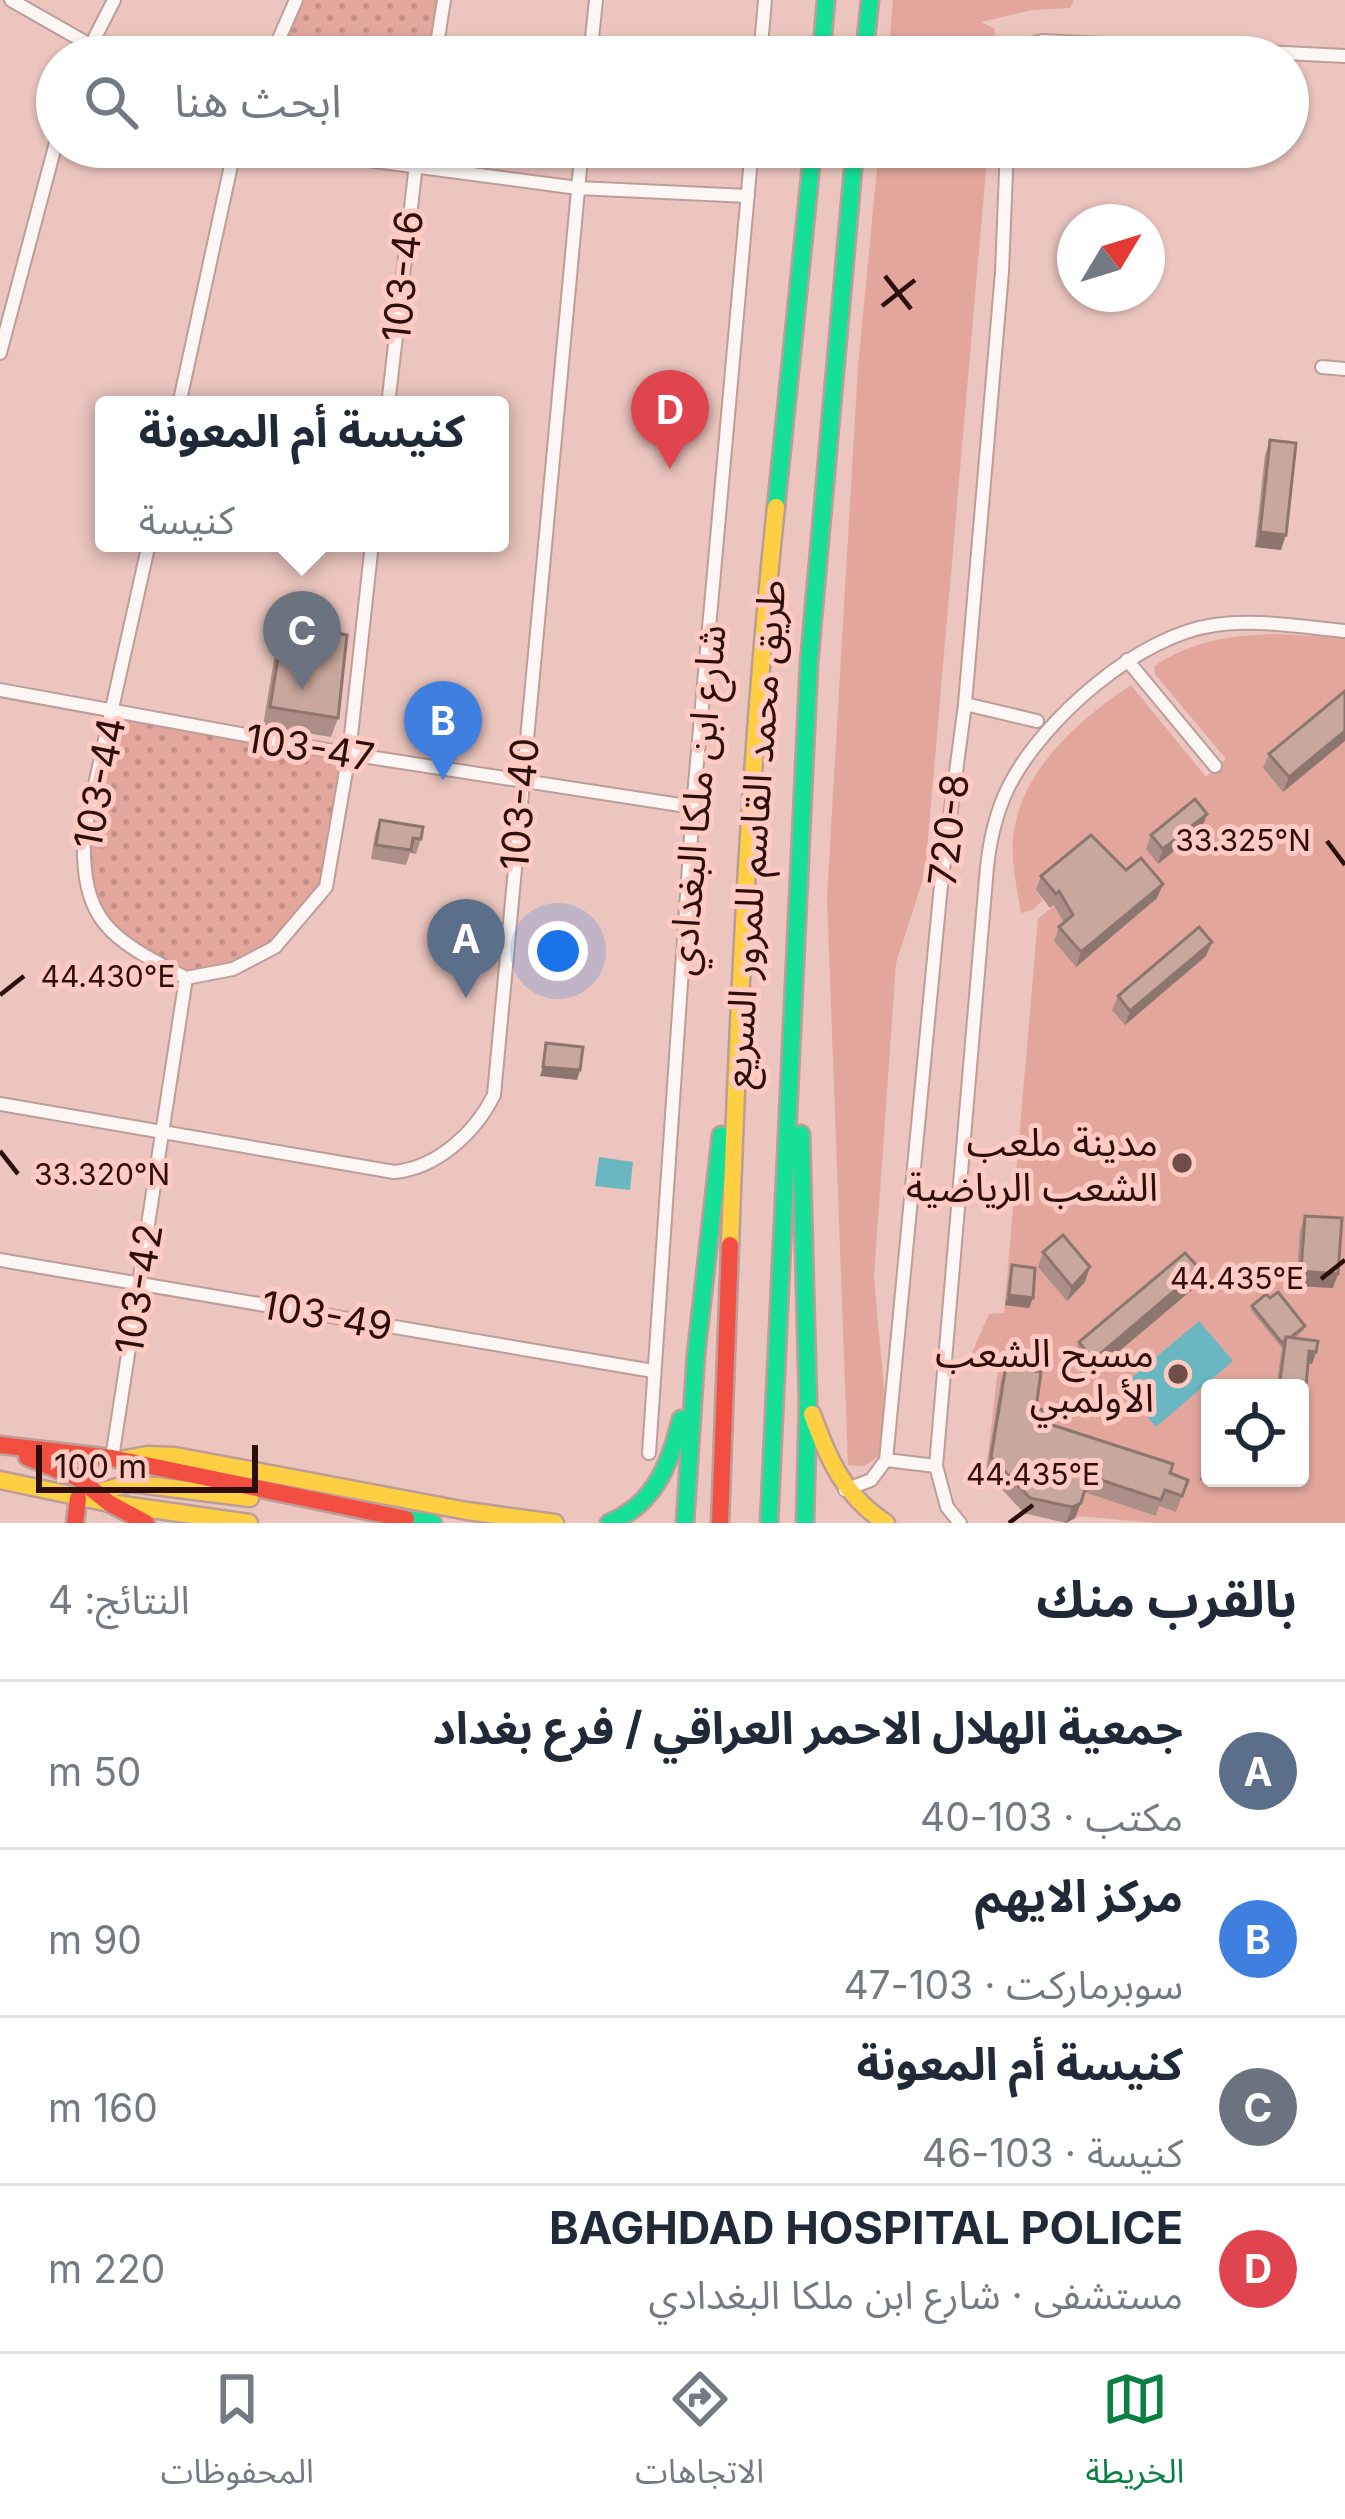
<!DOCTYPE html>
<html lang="ar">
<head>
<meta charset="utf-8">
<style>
  :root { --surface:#fff; --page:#f2f2f3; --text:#1f2937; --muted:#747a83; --line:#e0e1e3; --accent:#0b8043 }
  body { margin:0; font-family:Inter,"Noto Sans Arabic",sans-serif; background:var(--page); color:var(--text); direction:rtl }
  .controls { position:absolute; right:36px; bottom:36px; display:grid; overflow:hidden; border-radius:12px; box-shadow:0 3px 9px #0004 }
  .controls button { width:108px; height:108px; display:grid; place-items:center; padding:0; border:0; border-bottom:3px solid var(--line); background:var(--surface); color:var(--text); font:60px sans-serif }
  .compass { position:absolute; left:1057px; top:204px; width:108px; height:108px; border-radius:50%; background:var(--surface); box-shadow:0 3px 9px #0004; rotate:52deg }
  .scale { position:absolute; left:36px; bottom:30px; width:222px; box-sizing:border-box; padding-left:12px; border:6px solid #2c0e0a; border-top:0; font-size:33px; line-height:42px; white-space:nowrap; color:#2c0e0a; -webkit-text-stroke:9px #ffcac1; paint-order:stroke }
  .you { position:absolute; left:558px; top:951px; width:42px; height:42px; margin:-30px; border:9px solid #fff; border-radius:50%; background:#1a73e8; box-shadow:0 0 0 18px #1a73e833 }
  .badge { display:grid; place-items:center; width:78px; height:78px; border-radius:50%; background:var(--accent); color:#fff; font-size:39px; font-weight:700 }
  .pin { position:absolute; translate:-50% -99px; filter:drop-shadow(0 3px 6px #0008) }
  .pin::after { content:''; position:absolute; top:63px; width:42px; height:36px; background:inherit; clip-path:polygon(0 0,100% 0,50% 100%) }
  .popup { position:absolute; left:95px; top:396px; width:414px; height:156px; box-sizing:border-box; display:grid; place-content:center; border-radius:12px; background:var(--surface); filter:drop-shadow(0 3px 9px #0005); font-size:39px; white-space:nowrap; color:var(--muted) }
  .popup b { font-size:45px; color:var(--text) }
  .popup::after { content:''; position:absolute; left:50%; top:100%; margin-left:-24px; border:24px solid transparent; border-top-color:var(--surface) }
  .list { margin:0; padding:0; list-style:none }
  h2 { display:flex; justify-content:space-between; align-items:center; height:156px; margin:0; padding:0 48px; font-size:51px }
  h2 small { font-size:39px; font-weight:400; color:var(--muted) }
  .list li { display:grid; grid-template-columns:78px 1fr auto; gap:36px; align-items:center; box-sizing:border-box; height:168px; padding:0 48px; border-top:3px solid var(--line) }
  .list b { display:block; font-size:45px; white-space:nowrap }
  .list p { margin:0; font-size:39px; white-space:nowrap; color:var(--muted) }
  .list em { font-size:39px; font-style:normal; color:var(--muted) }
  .icon { flex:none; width:66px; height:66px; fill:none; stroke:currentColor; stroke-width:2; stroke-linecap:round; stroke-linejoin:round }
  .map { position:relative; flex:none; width:1345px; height:1523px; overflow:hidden; direction:ltr }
  .search { position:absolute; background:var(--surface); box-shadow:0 3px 9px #0004; left:36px; right:36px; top:36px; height:132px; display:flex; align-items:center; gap:30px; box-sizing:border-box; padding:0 42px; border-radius:66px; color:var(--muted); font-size:45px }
  .sheet { height:828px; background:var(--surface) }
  nav { display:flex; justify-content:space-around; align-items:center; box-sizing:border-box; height:168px; border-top:3px solid var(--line); background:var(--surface); font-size:33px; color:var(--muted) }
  nav a { display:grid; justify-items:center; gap:6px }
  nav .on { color:var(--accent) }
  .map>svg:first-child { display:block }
  .green { fill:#e2a69d; fill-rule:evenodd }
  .park { fill:url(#park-dots) }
  .water { fill:#6ab7c2 }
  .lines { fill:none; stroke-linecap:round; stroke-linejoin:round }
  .street-casing { stroke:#bd9d98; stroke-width:16 }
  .fast-casing { stroke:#bd9d98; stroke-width:21 }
  .slow-casing { stroke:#bd9d98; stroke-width:21 }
  .jam-casing { stroke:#bd9d98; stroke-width:21 }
  .street { stroke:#fcf6f5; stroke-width:12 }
  .fast { stroke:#16e098; stroke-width:16 }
  .slow { stroke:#ffcf43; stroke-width:16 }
  .jam { stroke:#f24e42; stroke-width:16 }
  .wall { fill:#ac9087 }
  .shaded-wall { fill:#8c766e }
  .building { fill:#c8a89d; stroke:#8c766e; stroke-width:3 }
  .ticks { fill:none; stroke:#2c0e0a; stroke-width:4.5 }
  .poi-dot { fill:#6f4e49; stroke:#ffcac1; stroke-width:4.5 }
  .labels { text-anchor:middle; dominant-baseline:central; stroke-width:10; stroke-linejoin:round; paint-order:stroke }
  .street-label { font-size:39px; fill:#2c0e0a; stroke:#ffcac1 }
  .poi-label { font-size:39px; fill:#2c0e0a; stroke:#ffcac1; text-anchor:end }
  .ticks-label { font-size:30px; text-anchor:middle; fill:#2c0e0a; stroke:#ffcac1; stroke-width:10; stroke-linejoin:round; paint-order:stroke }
</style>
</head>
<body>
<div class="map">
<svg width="1345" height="1523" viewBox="0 0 1345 1523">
  <defs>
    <pattern id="park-dots" width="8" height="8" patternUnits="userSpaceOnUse" patternTransform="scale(3)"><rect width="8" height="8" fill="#e2a69d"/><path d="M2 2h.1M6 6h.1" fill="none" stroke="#c28e86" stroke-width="1.8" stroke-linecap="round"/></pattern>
  </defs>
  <rect width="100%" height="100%" fill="#ebc5be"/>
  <!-- green -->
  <path class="green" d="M893,0h181l-4,8 -38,2 -51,12 14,7v28h-107z
    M879,147h109l-63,726 -29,90 -22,315 11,121 -1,53 -19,14 -17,-1 -21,-568 31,-530z
    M1278,634l67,4v885h-191l-74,-7 -14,7 -42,-10 -38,-41 13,-113 -28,-4 18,-41 15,-1 34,-394 62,-52 -64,24 7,9 -11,10 -11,3c-4,-25 -10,-51 -8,-75 7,-67 65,-118 118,-153l75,92 20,-18 -71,-85 -1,-8c40,-26 77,-31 124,-32zM1210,1388h90v90h-90z"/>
  <!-- park -->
  <path class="park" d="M296,0h148l-9,57h-164z
    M112,713l227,45 1,50 -14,79 -51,60 -42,22 -47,9 -92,-54 -10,-90z"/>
  <!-- water -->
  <path class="water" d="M599,1157l34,5 -3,28 -35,-4z
    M1199,1321l34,40 -77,66 -34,-41z"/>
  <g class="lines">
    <defs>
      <path id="street" d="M11,0l100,57
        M85,57l29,-57
        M271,57l25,-57
        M435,57l9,-57
        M590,57l6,-57
        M760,57l5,-57
        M1013,57l11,-11 18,-5 303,15
        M302,147l35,9 241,32 170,8
        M0,353l57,-214
        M1322,367l23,2
        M179,405l56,-258
        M388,405l30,-258
        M149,543l-65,291c-3,90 27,104 102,144
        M1127,660l88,106
        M0,690l349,64 344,53
        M965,704l72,17
        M186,978l47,-9 42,-22 51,-60 23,-133 23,-211
        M0,1104l394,68c43,-4 81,-39 100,-77l88,-948
        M0,1260l653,111
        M649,1453l44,-646 59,-660
        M112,1458l74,-480
        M886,1460l50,6
        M845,1490l26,-10 15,-20 55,-575 24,-181 37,-432 5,-125
        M960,1523l-13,-16 -11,-41 51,-599c3,-28 9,-55 22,-81 34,-67 130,-151 206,-161 43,-6 87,2 130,6"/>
      <path id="fast" d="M821,57l5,-57
        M864,57l6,-57
        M776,507l37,-360
        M801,1134l7,268 -3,121
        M396,1518l37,5
        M609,1523c46,-19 61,-59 72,-104
        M685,1523l11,-169 25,-219
        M769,1523l40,-860 46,-516"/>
      <path id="slow" d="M730,1245c9,-247 20,-493 46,-738
        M812,1414c16,45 33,83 74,109
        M120,1460l27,-5 28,1 292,55 88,12
        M0,1480l109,23 140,20
        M78,1498l53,-15 119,15"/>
      <path id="jam" d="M0,1445l112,13 294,61
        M27,1457l51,21 31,25 37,20
        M75,1523l3,-25
        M720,1523l10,-278"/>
    </defs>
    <!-- street casing -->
    <use href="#street" class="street-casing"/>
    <!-- fast casing -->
    <use href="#fast" class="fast-casing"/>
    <!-- slow casing -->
    <use href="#slow" class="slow-casing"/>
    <!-- jam casing -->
    <use href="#jam" class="jam-casing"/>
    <!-- street -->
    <use href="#street" class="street"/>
    <!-- fast -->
    <use href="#fast" class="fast"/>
    <!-- slow -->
    <use href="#slow" class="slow"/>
    <!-- jam -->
    <use href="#jam" class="jam"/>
  </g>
  <!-- wall -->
  <path class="wall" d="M1270,440l11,110 -26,-3 10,-92z
    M284,622l54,96 -7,19 -68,-11 14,-85z
    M1345,691l-62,101 -20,-24 6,-14z
    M380,820l41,19 -5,15 -6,-1 -4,12 -35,-6 4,-25z
    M1202,828l-44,36 -12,-15 5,-14z
    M1126,870l31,28 -81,69 -22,-26 5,-14 5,-4 -10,-18 -4,3 -14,-18 5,-14z
    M1206,956l-81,69 -13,-15 6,-14z
    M1305,1216l28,72 -37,-2 4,-56z
    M1043,1252l42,30 -18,19 -29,-34z
    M1012,1265l21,33 -4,10 -24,-3 4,-30z
    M1200,1269l-7,20 -107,90 -14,-17 7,-20z
    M1252,1306l53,20 -2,5 -8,7 21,14 -4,12 -4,-1 -8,25h-24l6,-40 -31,-38z
    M1006,1366l30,42 4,13 148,59 -12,32 -17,-6 -3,10 -72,-24 -9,26 -9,5 -42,-10 -38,-41 15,-91z
    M1210,1420l17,63 -27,-3 5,-48z"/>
  <!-- shaded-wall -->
  <path class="shaded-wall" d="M1260,532l26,3 -5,15 -26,-3z
    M1345,731v10l-62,51 6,-15z
    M1207,814l-5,14 -44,36 5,-15z
    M1163,884l-6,14 -81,69 5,-15z
    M1212,942l-6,14 -81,69 5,-14z
    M543,1067l37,3 -3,10 -37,-4z
    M1090,1267l-5,15 -18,19 5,-14z
    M1200,1269l-7,20 -107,90 7,-19z
    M1301,1271l37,3 -5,14 -37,-2z
    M1009,1295l24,3 -4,10 -24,-3z
    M1309,1351l7,1 -4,12 -7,-1z
    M1205,1468l5,1v9h19l-2,5 -27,-3z
    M1081,1503l-6,15 -9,5 6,-16z"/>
  <!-- building -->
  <path class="building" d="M1270,440l26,3 -10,92 -26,-3z
    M284,622l63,13 -9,83 -68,-11z
    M1345,691v40l-56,46 -20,-23z
    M1195,799l12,15 -44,35 -12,-14z
    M380,820l43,7 -2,12 -8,-1 -2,12 -35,-5z
    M1091,835l35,35 15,-12 22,26 -82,68 -22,-25 14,-12 -14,-24 -3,3 -15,-18z
    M1199,927l13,15 -82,69 -12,-15z
    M546,1043l37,4 -3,23 -37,-3z
    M1305,1216l37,2 -4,56 -37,-3z
    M1063,1235l27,32 -18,20 -29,-35z
    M1185,1253l15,16 -107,91 -14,-18z
    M1012,1265l23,3 -2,30 -24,-3z
    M1278,1292l27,34 -14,11h-5l-3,7 -31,-38 14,-12 4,4z
    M1286,1337l32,4 -2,11 -7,-1 -5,60 -4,-1v-22h-21z
    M1006,1366l35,6 -5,36 7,2 -3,11 133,43 -3,9 18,7 -6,16 -17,-6 -4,10 -72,-24 -8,27 -9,4 -42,-9 -39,-41z
    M1210,1420v49l-5,-1z"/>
  <!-- ticks -->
  <path class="ticks" d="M885,276l26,33M882,306l33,-26M1327,841l18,24M0,995l24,-19M0,1151l18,23M1321,1279l24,-19M1009,1523l24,-18"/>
  <!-- markers -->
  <g class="poi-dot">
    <circle cx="1182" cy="1163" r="12"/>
    <circle cx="1178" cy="1374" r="12"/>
  </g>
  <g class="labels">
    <!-- street labels -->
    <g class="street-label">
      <text transform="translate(402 276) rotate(-84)">103-46</text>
      <text transform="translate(310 747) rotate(9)">103-47</text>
      <text transform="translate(99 783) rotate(-79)">103-44</text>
      <text transform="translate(696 800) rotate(-85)">شارع ابن ملكا البغدادي</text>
      <text transform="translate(519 804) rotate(-85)">103-40</text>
      <text transform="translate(948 830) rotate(-83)">720-8</text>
      <text transform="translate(753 834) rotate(-86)">طريق محمد القاسم للمرور السريع</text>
      <text transform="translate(138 1289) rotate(-81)">103-42</text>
      <text transform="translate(327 1315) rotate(10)">103-49</text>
    </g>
    <!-- poi labels -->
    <g class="poi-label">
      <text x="1158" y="1141">مدينة ملعب<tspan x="1158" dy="45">الشعب الرياضية</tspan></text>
      <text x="1154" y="1352">مسبح الشعب<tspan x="1154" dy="45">الأولمبي</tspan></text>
    </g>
  </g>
  <g class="ticks-label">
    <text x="1243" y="851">33.325°N</text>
    <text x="108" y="987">44.430°E</text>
    <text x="102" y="1185">33.320°N</text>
    <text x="1237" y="1289">44.435°E</text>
    <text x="1033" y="1485">44.435°E</text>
  </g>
</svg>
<div class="controls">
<button><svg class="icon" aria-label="locate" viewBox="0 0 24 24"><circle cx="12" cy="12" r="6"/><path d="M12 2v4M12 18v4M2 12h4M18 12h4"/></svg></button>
</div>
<svg class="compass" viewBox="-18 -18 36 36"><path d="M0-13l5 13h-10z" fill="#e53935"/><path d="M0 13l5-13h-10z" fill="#747a83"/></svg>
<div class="scale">100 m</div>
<div class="you"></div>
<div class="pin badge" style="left:466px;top:998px;background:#5c6f8a">A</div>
<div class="pin badge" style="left:443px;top:780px;background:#3f7fe0">B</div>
<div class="pin badge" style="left:302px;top:690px;background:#6b7280">C</div>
<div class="popup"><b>كنيسة أم المعونة</b>كنيسة</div>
<div class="pin badge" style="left:670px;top:469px;background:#e0444e">D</div>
<div class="search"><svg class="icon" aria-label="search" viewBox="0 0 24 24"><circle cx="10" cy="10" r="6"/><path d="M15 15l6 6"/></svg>ابحث هنا</div>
</div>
<section class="sheet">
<h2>بالقرب منك<small>النتائج: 4</small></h2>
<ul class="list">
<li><span class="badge" style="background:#5c6f8a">A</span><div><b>جمعية الهلال الاحمر العراقي / فرع بغداد</b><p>مكتب · 103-40</p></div><em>50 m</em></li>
<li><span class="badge" style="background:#3f7fe0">B</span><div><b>مركز الايهم</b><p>سوبرماركت · 103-47</p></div><em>90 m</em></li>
<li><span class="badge" style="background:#6b7280">C</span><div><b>كنيسة أم المعونة</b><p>كنيسة · 103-46</p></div><em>160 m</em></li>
<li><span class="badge" style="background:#e0444e">D</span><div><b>BAGHDAD HOSPITAL POLICE</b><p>مستشفى · شارع ابن ملكا البغدادي</p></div><em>220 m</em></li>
</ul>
</section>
<nav>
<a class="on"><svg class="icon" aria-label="map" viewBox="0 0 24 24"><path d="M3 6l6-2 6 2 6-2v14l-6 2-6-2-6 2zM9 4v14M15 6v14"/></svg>الخريطة</a>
<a><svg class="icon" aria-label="directions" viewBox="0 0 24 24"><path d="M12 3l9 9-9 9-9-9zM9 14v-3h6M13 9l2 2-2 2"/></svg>الاتجاهات</a>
<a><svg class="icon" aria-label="saved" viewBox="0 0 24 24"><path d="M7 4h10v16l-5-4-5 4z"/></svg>المحفوظات</a>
</nav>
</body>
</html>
